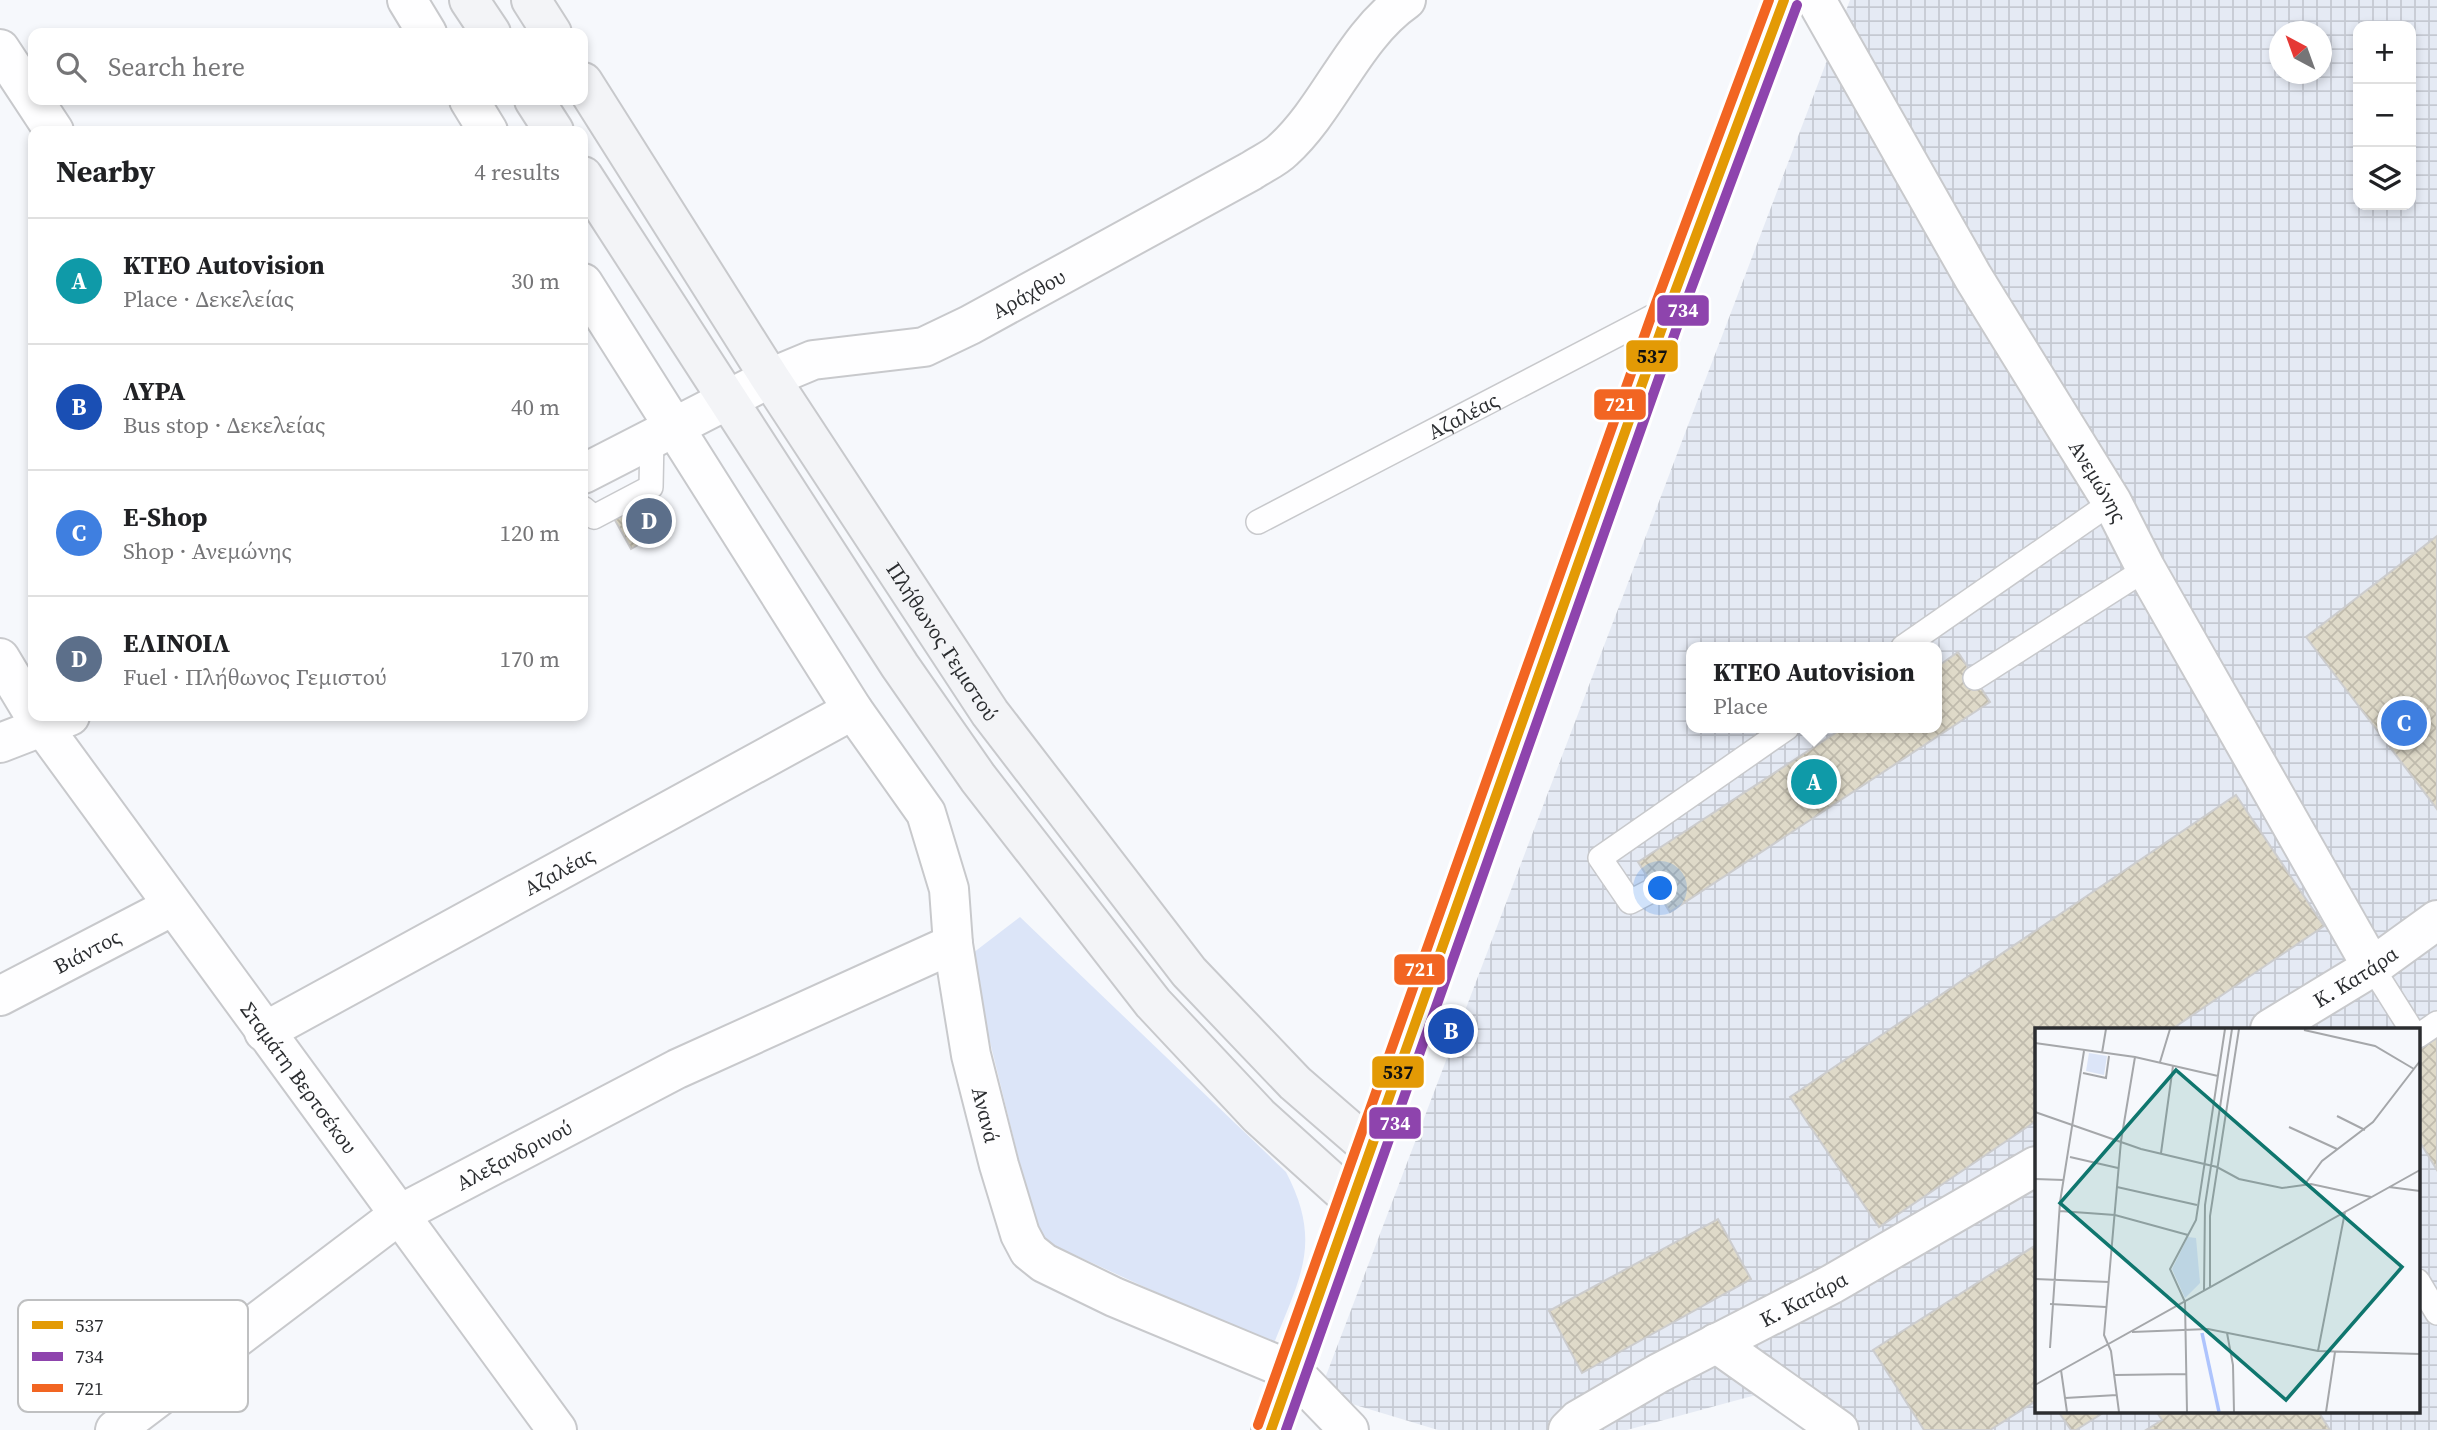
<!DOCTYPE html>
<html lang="en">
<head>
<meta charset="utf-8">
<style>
  :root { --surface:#fff; --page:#f2f2f2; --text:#202124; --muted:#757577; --line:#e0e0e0; --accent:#0f766e }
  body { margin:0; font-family:"Source Serif 4",serif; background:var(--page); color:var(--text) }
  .controls { position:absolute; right:21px; top:21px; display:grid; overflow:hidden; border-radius:14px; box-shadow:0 4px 10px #0003 }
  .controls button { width:63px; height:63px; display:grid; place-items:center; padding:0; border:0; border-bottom:2px solid var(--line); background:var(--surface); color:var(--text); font:35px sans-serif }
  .compass { position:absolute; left:2269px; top:21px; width:63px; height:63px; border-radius:50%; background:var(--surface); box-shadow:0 4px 10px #0003; rotate:319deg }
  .you { position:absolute; left:1661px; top:889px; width:24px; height:24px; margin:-18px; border:5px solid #fff; border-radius:50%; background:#1a73e8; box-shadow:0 0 0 10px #1a73e833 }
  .badge { display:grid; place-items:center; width:46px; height:46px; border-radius:50%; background:var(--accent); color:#fff; font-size:23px; font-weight:700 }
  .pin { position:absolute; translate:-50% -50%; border:4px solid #fff; box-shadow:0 2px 7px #0006 }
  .popup { position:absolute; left:1686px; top:642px; width:256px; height:91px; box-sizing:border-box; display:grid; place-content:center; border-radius:14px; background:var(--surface); filter:drop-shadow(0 2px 5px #0005); font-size:23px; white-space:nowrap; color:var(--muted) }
  .popup b { font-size:26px; color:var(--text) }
  .popup::after { content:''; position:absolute; left:50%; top:100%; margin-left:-14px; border:14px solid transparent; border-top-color:var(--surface) }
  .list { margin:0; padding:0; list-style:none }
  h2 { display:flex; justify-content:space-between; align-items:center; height:91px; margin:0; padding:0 28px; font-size:30px }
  h2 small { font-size:23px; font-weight:400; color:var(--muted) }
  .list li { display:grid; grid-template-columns:46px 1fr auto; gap:21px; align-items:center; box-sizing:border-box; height:126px; padding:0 28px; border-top:2px solid var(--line) }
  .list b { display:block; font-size:26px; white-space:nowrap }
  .list p { margin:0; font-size:23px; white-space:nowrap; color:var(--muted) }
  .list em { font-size:23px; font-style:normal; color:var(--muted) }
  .icon { flex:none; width:38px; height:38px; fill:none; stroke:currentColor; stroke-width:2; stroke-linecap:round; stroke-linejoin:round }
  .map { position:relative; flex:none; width:2437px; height:1430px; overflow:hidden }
  .search { position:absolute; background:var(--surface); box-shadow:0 4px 10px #0003; left:28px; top:28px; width:560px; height:77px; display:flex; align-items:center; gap:18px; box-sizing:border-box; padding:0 24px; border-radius:14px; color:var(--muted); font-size:26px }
  .panel { position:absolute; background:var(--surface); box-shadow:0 4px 10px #0003; left:28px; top:126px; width:560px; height:595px; border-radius:14px }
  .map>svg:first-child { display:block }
  .industrial { fill:url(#industrial-grid); fill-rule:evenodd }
  .green { fill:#dce5f8 }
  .building { fill:url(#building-cross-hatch); stroke:#cccccd; stroke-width:2 }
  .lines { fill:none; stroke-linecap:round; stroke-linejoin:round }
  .lane-casing { stroke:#c8c9cc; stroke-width:26 }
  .street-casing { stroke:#c8c9cc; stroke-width:42 }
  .secondary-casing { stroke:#c8c9cc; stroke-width:42 }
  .lane { stroke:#fefeff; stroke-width:23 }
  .street { stroke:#fefeff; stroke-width:38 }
  .secondary { stroke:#f3f4f7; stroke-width:38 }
  .bus-1-casing { stroke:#fff; stroke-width:16 }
  .bus-2-casing { stroke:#fff; stroke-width:16 }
  .bus-3-casing { stroke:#fff; stroke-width:16 }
  .bus-1 { stroke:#e39a05; stroke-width:10 }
  .bus-2 { stroke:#8e44ad; stroke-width:10 }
  .bus-3 { stroke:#f26522; stroke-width:10 }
  .labels { text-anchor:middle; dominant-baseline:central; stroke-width:5; stroke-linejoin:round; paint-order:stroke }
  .street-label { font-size:21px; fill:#2b2d30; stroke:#fff }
  .inset-river { fill:none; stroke:#aec4fd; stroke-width:3.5 }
  .inset-road { fill:none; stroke:#a5a7aa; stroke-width:2 }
  .view { fill:#0f766e; fill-opacity:0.15; stroke:#0f766e; stroke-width:3.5 }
  .inset-edge { fill:none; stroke:#2b2d30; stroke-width:3.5 }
  .key { fill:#fff; stroke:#bfc0c1; stroke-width:2 }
  .key-label { font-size:19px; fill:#2b2d30 }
  .line-badge { stroke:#fff; stroke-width:2.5 }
  .badge-label { font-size:19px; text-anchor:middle; font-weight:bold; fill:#fff }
  .pale-badge-label { font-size:19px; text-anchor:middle; font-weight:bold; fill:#111 }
</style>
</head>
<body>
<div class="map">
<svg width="2437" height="1430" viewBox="0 0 2437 1430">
  <defs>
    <pattern id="industrial-grid" width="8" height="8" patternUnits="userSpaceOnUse" patternTransform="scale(1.75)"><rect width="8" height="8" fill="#e5eaf4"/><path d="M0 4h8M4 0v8" fill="none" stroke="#c5c9d2"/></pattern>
    <pattern id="building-cross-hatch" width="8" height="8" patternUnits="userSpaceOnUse" patternTransform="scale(1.75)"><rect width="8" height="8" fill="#dfdac9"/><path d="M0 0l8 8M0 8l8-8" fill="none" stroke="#c0bbad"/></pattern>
  </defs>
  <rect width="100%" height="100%" fill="#f6f8fc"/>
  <!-- industrial -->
  <path class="industrial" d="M1850,0h587v1430h-609l-46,-42 -155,42h-189l-119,-36zM2358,26h53v179h-53zM2280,32h42v42h-42zM1692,647h245v81h-245zM2036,1029h382v382h-382z"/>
  <!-- green -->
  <path class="green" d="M1020,917l266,255c37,71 14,105 -13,174l-235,-108 -69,-282z"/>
  <!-- building -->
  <path class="building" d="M645,484l25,43 -39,22 -24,-43z
    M2437,536v273l-131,-172z
    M1958,652l32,50 -320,210 -32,-50 205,-134h94v-61z
    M2236,795l88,131 -152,103h-136v92l-157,106 -89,-130z
    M2437,1038v132l-19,-31v-89z
    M1718,1219l33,60 -169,94 -33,-62z
    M2036,1245v156l-46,29h-66l-51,-80z
    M2058,1411h48l-30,19h-5z
    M2156,1411h162l12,19h-184l16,-10z"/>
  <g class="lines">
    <defs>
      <g id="lane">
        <path d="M583,508l11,9 57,-30 1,-49"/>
        <path id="s1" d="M1258,522l411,-214"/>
        <path d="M1903,647l209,-145"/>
        <path d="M1975,678l171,-109"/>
        <path d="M1655,889l-25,13 -30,-44 187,-130"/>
        <path d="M2372,967l39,62"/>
        <path d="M2418,1036l19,-13"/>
        <path d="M2418,1281l19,32"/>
      </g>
      <g id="street">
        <path d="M407,0l20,33"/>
        <path id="s2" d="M1816,0l157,277 139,225 34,67 226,398"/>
        <path d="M0,49l54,82"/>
        <path d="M469,100l19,31"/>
        <path id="s3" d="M583,283l270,427 73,103 23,76 4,55 18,111 28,110 21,69 9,17 15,12 70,34 178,74 57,59"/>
        <path id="s4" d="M583,474l187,-96 43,-18 111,-13 46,-22 281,-154c10,-7 23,-12 32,-21 47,-43 70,-113 123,-150"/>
        <path d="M0,658l33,55"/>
        <path id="s5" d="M35,716l522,714"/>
        <path d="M0,743l70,-27"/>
        <path id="s6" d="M0,996l173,-90"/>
        <path id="s7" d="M2270,1029l102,-62 65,-47"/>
        <path id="s8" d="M264,1032l589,-322"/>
        <path d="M1716,1343l123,87"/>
        <path id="s9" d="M115,1430l285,-216 277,-145 276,-125"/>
        <path id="s10" d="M1568,1430l10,-10 81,-47 173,-89 204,-118"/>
      </g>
      <g id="secondary">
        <path d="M469,0l22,33"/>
        <path d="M531,0l21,33"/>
        <path id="s11" d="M583,82l187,296 220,335 199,259 106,111 75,65"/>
        <path d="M534,100l20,31"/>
        <path d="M583,176l317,490 78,112 175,225 106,113 93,84"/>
        <path d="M1271,1430l398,-1122 115,-308"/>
      </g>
    </defs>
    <!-- lane casing -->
    <use href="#lane" class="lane-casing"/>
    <!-- street casing -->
    <use href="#street" class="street-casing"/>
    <!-- secondary casing -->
    <use href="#secondary" class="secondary-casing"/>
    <!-- lane -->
    <use href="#lane" class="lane"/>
    <!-- street -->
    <use href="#street" class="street"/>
    <!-- secondary -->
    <use href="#secondary" class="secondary"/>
    <defs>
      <path id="bus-1" d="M1271,1430l398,-1122 115,-308"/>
      <path id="bus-2" d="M1286,1430l396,-1117 115,-308"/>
      <path id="bus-3" d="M1258,1425l398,-1122 113,-303"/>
    </defs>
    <!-- bus-1 casing -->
    <use href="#bus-1" class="bus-1-casing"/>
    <!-- bus-2 casing -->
    <use href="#bus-2" class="bus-2-casing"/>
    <!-- bus-3 casing -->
    <use href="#bus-3" class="bus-3-casing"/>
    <!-- bus-1 -->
    <use href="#bus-1" class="bus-1"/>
    <!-- bus-2 -->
    <use href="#bus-2" class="bus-2"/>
    <!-- bus-3 -->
    <use href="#bus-3" class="bus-3"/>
  </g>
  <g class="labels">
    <!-- street labels -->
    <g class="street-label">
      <text stroke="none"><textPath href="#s4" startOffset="486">Αράχθου</textPath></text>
      <text stroke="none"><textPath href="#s1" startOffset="231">Αζαλέας</textPath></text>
      <text stroke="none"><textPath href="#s2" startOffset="558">Ανεμώνης</textPath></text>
      <text stroke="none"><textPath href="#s11" startOffset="665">Πλήθωνος Γεμιστού</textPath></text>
      <text stroke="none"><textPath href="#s8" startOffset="336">Αζαλέας</textPath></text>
      <text stroke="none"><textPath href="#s6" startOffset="98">Βιάντος</textPath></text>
      <text stroke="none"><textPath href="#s7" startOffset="100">Κ. Κατάρα</textPath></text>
      <text stroke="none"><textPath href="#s5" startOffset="448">Σταμάτη Βερτσέκου</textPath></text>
      <text stroke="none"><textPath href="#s3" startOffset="940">Ανανά</textPath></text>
      <text stroke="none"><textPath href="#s9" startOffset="486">Αλεξανδρινού</textPath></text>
      <text stroke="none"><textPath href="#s10" startOffset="270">Κ. Κατάρα</textPath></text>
    </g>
  </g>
  <!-- overview -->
  <g transform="translate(2035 1028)">
    <rect width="385" height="385" fill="#f6f8fc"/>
    <path d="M54,25l18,3 -3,19 -18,-4zM153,209l8,1 4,45 -15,15 -13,-29z" fill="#dce5f8"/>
    <path class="inset-river" d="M167,305l17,79"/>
    <path class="inset-road" d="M269,2l71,16 39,23M0,15l100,14 83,19M67,25l4,-24M125,34l10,-33M48,45l23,5 3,-22M0,84l106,37 76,18 22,12 43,9 29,-4 60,13M302,88l28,14M254,99l48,22M126,125l12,-87M35,129l48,11M0,151l29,1M270,156l17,-23 51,-39 47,-61M82,159l80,18M354,159l31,4M25,183l55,4 73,20M0,251l74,3M175,259v-71l29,-187M169,263l1,-86 27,-176M15,276l56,3M97,304l76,-3 110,22 102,3M192,305l6,32 1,47M15,320l10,-146 24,-151M283,323l27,-139M26,342l6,42M80,347l72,-1M0,357l385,-215M30,370l52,-3M84,384l-8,-61 -7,-16 17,-194 14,-84M152,384l-2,-110 -15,-33 26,-49 29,-191M291,384l9,-60"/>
    <path class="view" d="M141,42l226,197 -116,133 -226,-197z"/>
    <rect width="385" height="385" class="inset-edge"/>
  </g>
  <!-- legend -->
  <rect x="18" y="1300" width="230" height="112" rx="10" class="key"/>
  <rect x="32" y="1321" width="31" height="8" fill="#e39a05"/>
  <rect x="32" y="1352" width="31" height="9" fill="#8e44ad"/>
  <rect x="32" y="1384" width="31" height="8" fill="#f26522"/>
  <g class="key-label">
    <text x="75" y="1332">537</text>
    <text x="75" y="1363">734</text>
    <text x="75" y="1395">721</text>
  </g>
  <g class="line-badge">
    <rect x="1656" y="294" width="54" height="33" rx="7" fill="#8e44ad"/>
    <rect x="1625" y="339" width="54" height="34" rx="7" fill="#e39a05"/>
    <rect x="1593" y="388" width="54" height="33" rx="7" fill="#f26522"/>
    <rect x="1393" y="953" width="53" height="33" rx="7" fill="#f26522"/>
    <rect x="1371" y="1055" width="54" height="34" rx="7" fill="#e39a05"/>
    <rect x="1368" y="1106" width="54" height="34" rx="7" fill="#8e44ad"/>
  </g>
  <g class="badge-label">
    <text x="1683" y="317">734</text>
    <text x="1620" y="411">721</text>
    <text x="1420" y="976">721</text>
    <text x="1395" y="1130">734</text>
  </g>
  <g class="pale-badge-label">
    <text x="1652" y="363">537</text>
    <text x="1398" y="1079">537</text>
  </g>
</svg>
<div class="controls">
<button>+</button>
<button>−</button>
<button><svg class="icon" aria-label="layers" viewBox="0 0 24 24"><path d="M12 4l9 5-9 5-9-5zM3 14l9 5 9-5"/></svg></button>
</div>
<svg class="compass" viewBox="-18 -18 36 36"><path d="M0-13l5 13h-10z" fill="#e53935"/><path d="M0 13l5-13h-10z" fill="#757577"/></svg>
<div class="you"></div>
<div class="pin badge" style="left:1814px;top:782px;background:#0f9aa8">A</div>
<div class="popup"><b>ΚΤΕΟ Autovision</b>Place</div>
<div class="pin badge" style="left:1451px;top:1031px;background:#1a4fb4">B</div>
<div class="pin badge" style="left:2404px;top:723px;background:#3f7fe0">C</div>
<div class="pin badge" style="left:649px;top:521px;background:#5c6f8a">D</div>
<div class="search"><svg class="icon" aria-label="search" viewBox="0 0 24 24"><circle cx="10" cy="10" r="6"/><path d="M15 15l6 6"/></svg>Search here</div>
<section class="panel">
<h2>Nearby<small>4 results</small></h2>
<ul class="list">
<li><span class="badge" style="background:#0f9aa8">A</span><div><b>ΚΤΕΟ Autovision</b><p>Place · Δεκελείας</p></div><em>30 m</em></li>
<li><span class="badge" style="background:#1a4fb4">B</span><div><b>ΛΥΡΑ</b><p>Bus stop · Δεκελείας</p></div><em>40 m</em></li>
<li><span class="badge" style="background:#3f7fe0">C</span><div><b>E-Shop</b><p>Shop · Ανεμώνης</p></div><em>120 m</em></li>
<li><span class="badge" style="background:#5c6f8a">D</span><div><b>ΕΛΙΝΟΙΛ</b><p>Fuel · Πλήθωνος Γεμιστού</p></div><em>170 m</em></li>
</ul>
</section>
</div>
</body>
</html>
